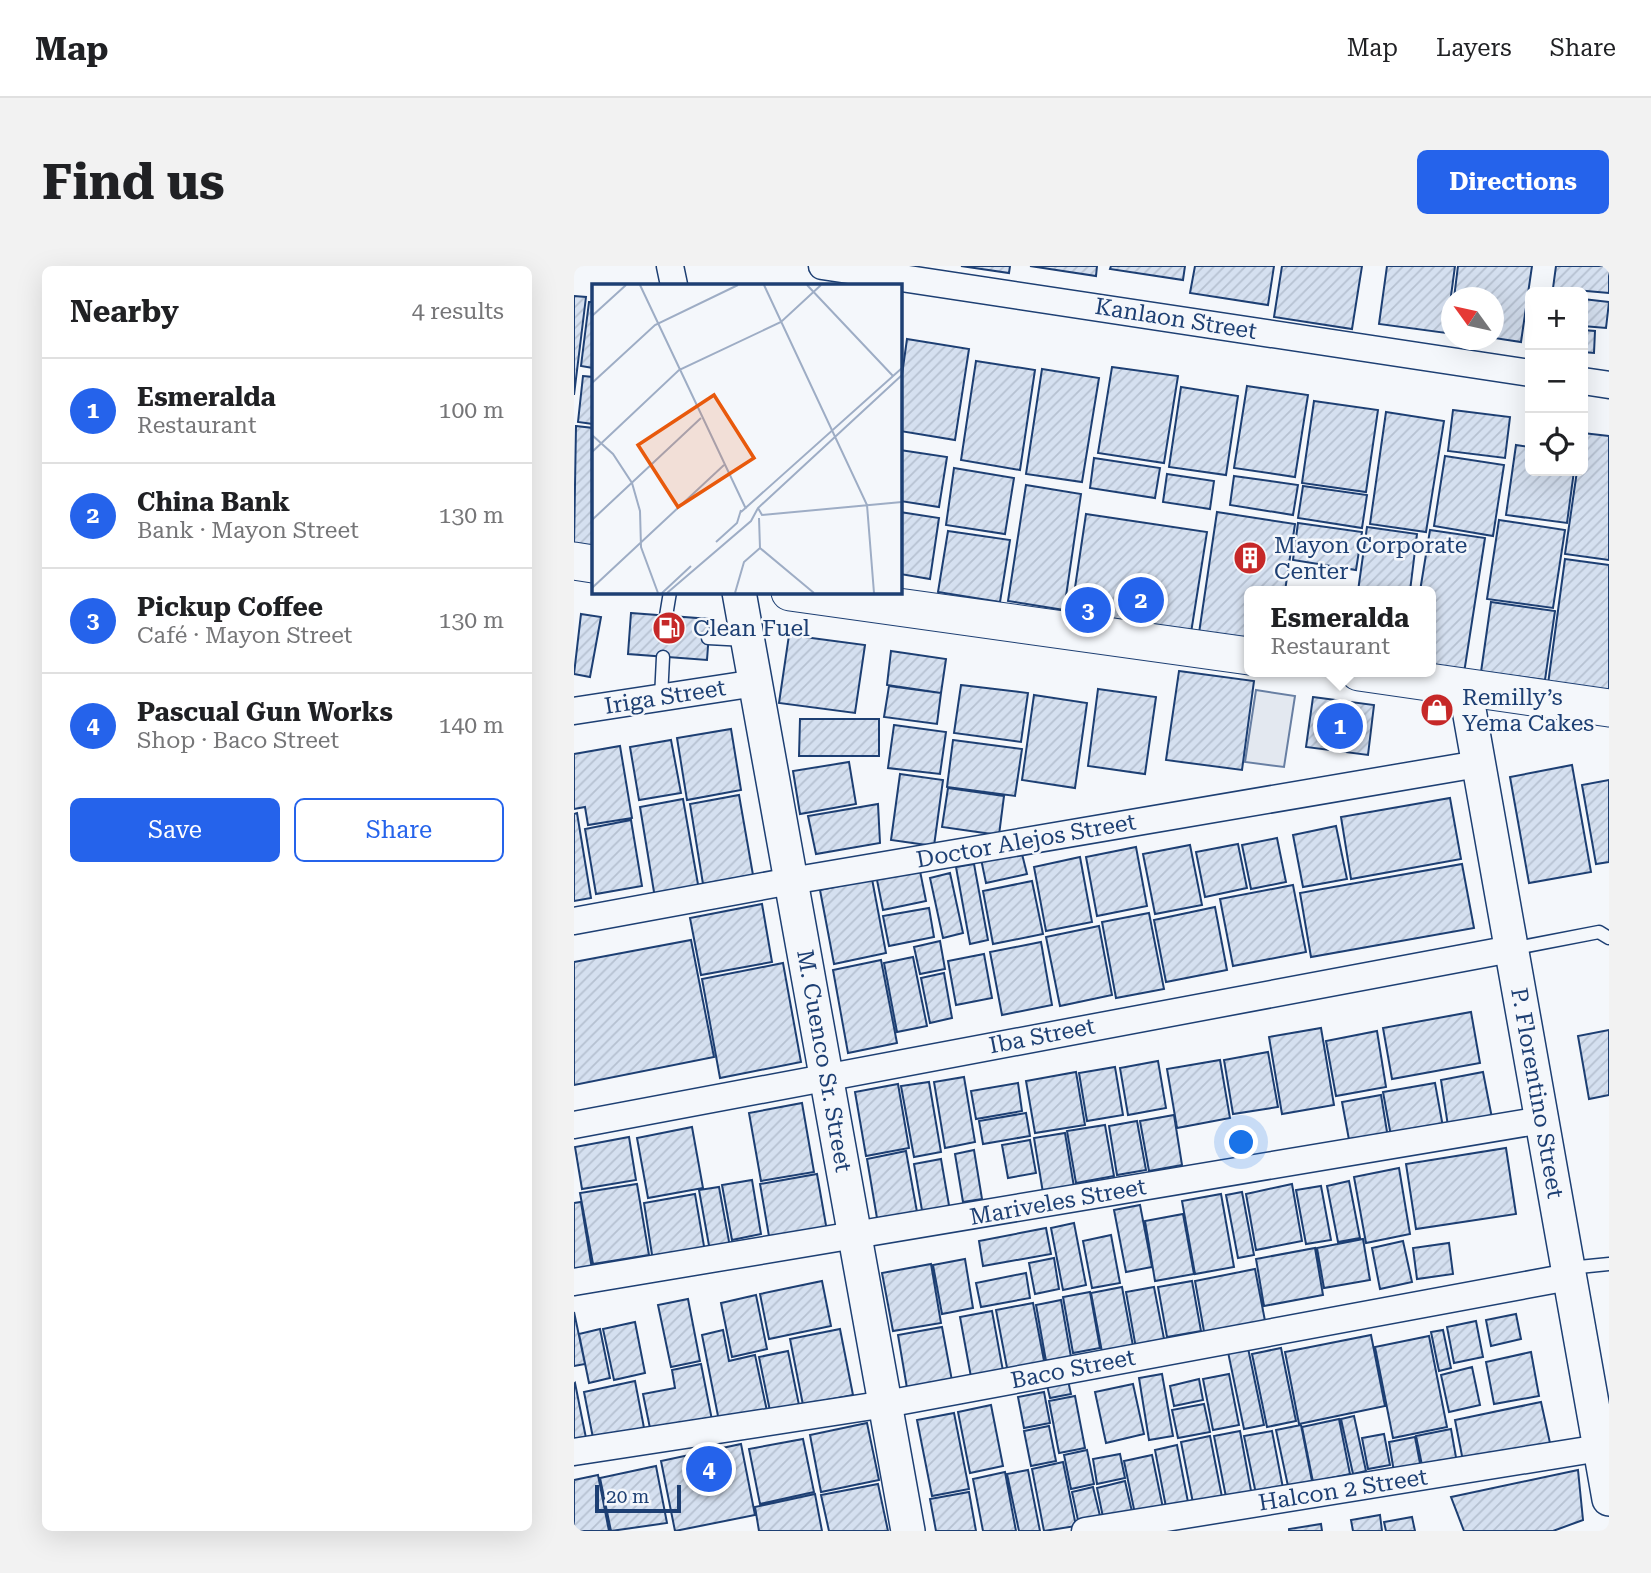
<!DOCTYPE html>
<html lang="en">
<head>
<meta charset="utf-8">
<style>
  :root { --surface:#fff; --page:#f2f2f2; --text:#202124; --muted:#757577; --line:#e0e0e0; --accent:#2563eb }
  body { margin:0; font-family:"Roboto Serif",serif; background:var(--page); color:var(--text) }
  .controls { position:absolute; right:21px; top:21px; display:grid; overflow:hidden; border-radius:10px; box-shadow:0 7px 28px #0002 }
  .controls button { width:63px; height:63px; display:grid; place-items:center; padding:0; border:0; border-bottom:2px solid var(--line); background:var(--surface); color:var(--text); font:35px sans-serif }
  .compass { position:absolute; left:867px; top:21px; width:63px; height:63px; border-radius:50%; background:var(--surface); box-shadow:0 7px 28px #0002; rotate:303deg }
  .scale { position:absolute; left:21px; bottom:18px; width:86px; box-sizing:border-box; padding-left:7px; border:4px solid #1d3f73; border-top:0; font-size:19px; line-height:24px; white-space:nowrap; color:#1d3f73; -webkit-text-stroke:5px #f4f7fb; paint-order:stroke }
  .you { position:absolute; left:668px; top:877px; width:24px; height:24px; margin:-18px; border:5px solid #fff; border-radius:50%; background:#1a73e8; box-shadow:0 0 0 10px #1a73e833 }
  .badge { display:grid; place-items:center; width:46px; height:46px; border-radius:50%; background:var(--accent); color:#fff; font-size:23px; font-weight:700 }
  .pin { position:absolute; translate:-50% -50%; border:4px solid #fff; box-shadow:0 2px 7px #0006 }
  .popup { position:absolute; left:670px; top:320px; width:192px; height:91px; box-sizing:border-box; display:grid; place-content:center; border-radius:10px; background:var(--surface); filter:drop-shadow(0 2px 5px #0005); font-size:23px; white-space:nowrap; color:var(--muted) }
  .popup b { font-size:26px; color:var(--text) }
  .popup::after { content:''; position:absolute; left:50%; top:100%; margin-left:-14px; border:14px solid transparent; border-top-color:var(--surface) }
  .list { margin:0; padding:0; list-style:none }
  h2 { display:flex; justify-content:space-between; align-items:center; height:91px; margin:0; padding:0 28px; font-size:30px }
  h2 small { font-size:23px; font-weight:400; color:var(--muted) }
  .list li { display:grid; grid-template-columns:46px 1fr auto; gap:21px; align-items:center; box-sizing:border-box; height:105px; padding:0 28px; border-top:2px solid var(--line) }
  .list b { display:block; font-size:26px; white-space:nowrap }
  .list p { margin:0; font-size:23px; white-space:nowrap; color:var(--muted) }
  .list em { font-size:23px; font-style:normal; color:var(--muted) }
  .actions { display:flex; gap:14px; padding:21px 28px }
  .actions a { flex:1; padding:16px 0; border:2px solid var(--accent); border-radius:10px; text-align:center; font-size:24px; color:var(--accent) }
  .actions .main { background:var(--accent); color:#fff }
  .icon { flex:none; width:38px; height:38px; fill:none; stroke:currentColor; stroke-width:2; stroke-linecap:round; stroke-linejoin:round }
  .map { position:relative; flex:none; width:1035px; height:1265px; overflow:hidden; border-radius:10px }
  header { display:flex; align-items:center; gap:42px; box-sizing:border-box; height:98px; padding:0 35px; background:var(--surface); border-bottom:2px solid var(--line) }
  header strong { font-size:33px }
  nav { display:flex; gap:38px; margin-inline-start:auto; font-size:24px }
  .intro { display:flex; align-items:center; justify-content:space-between; box-sizing:border-box; height:168px; padding:0 42px }
  h1 { margin:0; font-size:49px }
  .button { padding:18px 32px; border-radius:10px; background:var(--accent); color:#fff; font-size:24px; font-weight:700 }
  main { display:flex; gap:42px; padding:0 42px }
  aside { flex:1; background:var(--surface); border-radius:10px; box-shadow:0 7px 28px #0002 }
  .map>svg:first-child { display:block }
  .parking { fill:#e3e8f0; stroke:#687fa3; stroke-width:2 }
  .building { fill:url(#building-hatch); stroke:#1d3f73; stroke-width:2 }
  .lines { fill:none; stroke-linecap:round; stroke-linejoin:round }
  .service-casing { stroke:#1d3f73; stroke-width:15 }
  .minor-casing { stroke:#1d3f73; stroke-width:29 }
  .tertiary-casing { stroke:#1d3f73; stroke-width:36 }
  .secondary-casing { stroke:#1d3f73; stroke-width:39 }
  .service { stroke:#f4f7fb; stroke-width:12 }
  .minor { stroke:#f4f7fb; stroke-width:26 }
  .tertiary { stroke:#f4f7fb; stroke-width:33 }
  .secondary { stroke:#f4f7fb; stroke-width:37 }
  .labels { text-anchor:middle; dominant-baseline:central; stroke-width:5; stroke-linejoin:round; paint-order:stroke }
  .street-label { font-size:23px; fill:#1d3f73; stroke:#f4f7fb }
  .poi-label { font-size:23px; fill:#1d3f73; stroke:#f4f7fb; text-anchor:start }
  .inset-road { fill:none; stroke:#9eadc5; stroke-width:2 }
  .view { fill:#e8590c; fill-opacity:0.15; stroke:#e8590c; stroke-width:3.5 }
  .inset-edge { fill:none; stroke:#1d3f73; stroke-width:3.5 }
</style>
</head>
<body>
<header>
<strong>Map</strong>
<nav><a>Map</a><a>Layers</a><a>Share</a></nav>
</header>
<div class="intro"><h1>Find us</h1><a class="button">Directions</a></div>
<main>
<aside>
<h2>Nearby<small>4 results</small></h2>
<ul class="list">
<li><span class="badge">1</span><div><b>Esmeralda</b><p>Restaurant</p></div><em>100 m</em></li>
<li><span class="badge">2</span><div><b>China Bank</b><p>Bank · Mayon Street</p></div><em>130 m</em></li>
<li><span class="badge">3</span><div><b>Pickup Coffee</b><p>Café · Mayon Street</p></div><em>130 m</em></li>
<li><span class="badge">4</span><div><b>Pascual Gun Works</b><p>Shop · Baco Street</p></div><em>140 m</em></li>
</ul>
<div class="actions"><a class="main">Save</a><a>Share</a></div>
</aside>
<div class="map">
<svg width="1035" height="1265" viewBox="0 0 1035 1265">
  <defs>
    <pattern id="building-hatch" width="6" height="6" patternUnits="userSpaceOnUse" patternTransform="scale(1.75)"><rect width="6" height="6" fill="#d5e0f0"/><path d="M-1 1l2-2M0 6l6-6M5 7l2-2" fill="none" stroke="#b6c1d1"/></pattern>
  </defs>
  <rect width="100%" height="100%" fill="#f4f7fb"/>
  <!-- parking -->
  <path class="parking" d="M682,424l39,6 -11,71 -39,-5z"/>
  <!-- building -->
  <path class="building" d="M387,0h49l-1,7z
    M456,0h67l-1,10z
    M537,0h74l-2,14 -73,-11z
    M621,0h79l-6,39 -78,-12z
    M708,0h80l-10,63 -78,-12z
    M813,0h68l-9,67 -67,-9z
    M884,0h74l-11,76 -27,-4v-40h-40z
    M982,0h53v27l-56,-5z
    M0,30l12,1 -12,98z
    M1009,33l26,3 -3,26 -23,-2z
    M15,36h4v66l-12,-2z
    M1009,64l12,1 -1,22 -11,-1z
    M333,73l62,10 -14,91 -55,-9v-42z
    M402,95l59,9 -15,100 -59,-10z
    M538,101l66,9 -14,87 -66,-10z
    M468,103l57,9 -17,104 -56,-8z
    M9,110l10,1v47l-15,-2z
    M673,120l61,9 -13,82 -61,-9z
    M607,121l57,9 -12,79 -57,-8z
    M740,135l64,9 -12,82 -64,-9z
    M879,144l57,7 -5,41 -57,-7z
    M812,146l58,9 -18,111 -56,-8z
    M2,160l17,2v119l-19,-2z
    M1009,167l26,3v124l-44,-6 12,-83h6z
    M942,179l14,2v24h44l-7,52 -61,-8z
    M326,184l47,7 -8,50 -39,-6z
    M871,190l59,9 -11,71 -59,-10z
    M520,192l66,10 -5,30 -65,-10z
    M380,202l60,10 -9,56 -59,-9z
    M593,208l47,7 -4,28 -47,-7z
    M660,210l64,9 -5,30 -63,-10z
    M452,219l55,9 -17,116 -56,-9z
    M729,220l64,9 -5,33 -64,-10z
    M326,246l39,6 -9,61 -30,-5z
    M643,246l78,12 -10,67h-36v50l-50,-8z
    M512,248l121,18 -17,107 -120,-18z
    M925,254l66,10 -12,78 -66,-9z
    M724,257l64,9 -6,38 -63,-10z
    M793,261l50,7 -7,57h-52z
    M856,264l55,8 -21,135 -33,-5v-77h-11z
    M374,265l62,9 -10,62 -62,-10z
    M991,293l44,6v128l-61,-9z
    M917,336l64,9 -10,69 -64,-8z
    M57,347l79,6 -3,41 -79,-6z
    M7,348l20,3 -11,60 -16,-3z
    M215,369l76,10 -10,68 -76,-10z
    M317,385l55,8 -5,34 -54,-8z
    M605,405l75,10 -12,89 -76,-10z
    M387,419l67,8 -7,49 -67,-9z
    M315,420l52,7 -4,31 -53,-7z
    M524,423l58,8 -11,77 -57,-8z
    M460,429l53,8 -12,85 -53,-8z
    M739,431l61,8 -6,50 -62,-8z
    M226,453h79v37h-80z
    M320,459l52,7 -6,42 -52,-6z
    M157,463l10,61 -54,10 -10,-62z
    M97,474l10,53 -42,7 -9,-53z
    M379,474l69,9 -7,47 -68,-9z
    M46,480l12,72 -44,7 -3,-18 -11,2v-55z
    M275,496l7,42 -56,10 -7,-43z
    M998,499l19,107 -62,11 -19,-106z
    M326,508l43,6 -9,66 -43,-6z
    M1035,514v82l-13,2 -14,-79z
    M374,522l56,8 -5,39 -57,-8z
    M165,529l14,80 -50,9 -13,-80z
    M876,532l11,61 -110,20 -10,-62z
    M109,533l16,91 -44,8 -15,-91z
    M304,538l2,39 -64,11 -8,-38z
    M3,547l14,85 -17,3v-87z
    M57,554l11,66 -46,8 -11,-65z
    M762,560l11,53 -44,8 -10,-52z
    M703,572l9,44 -35,7 -9,-44z
    M664,578l9,44 -42,9 -9,-45z
    M616,579l12,60 -47,9 -12,-60z
    M562,581l11,59 -50,10 -11,-59z
    M447,584l6,24 -41,9 -5,-24z
    M506,591l12,65 -46,9 -12,-64z
    M400,598l14,76 -18,4 -14,-77z
    M888,598l12,64 -163,29 -11,-64z
    M345,600l7,35 -43,9 -7,-35z
    M376,607l13,60 -20,5 -13,-60z
    M298,613l14,74 -52,11 -14,-74z
    M458,615l11,53 -50,10 -10,-53z
    M719,619l13,67 -73,14 -13,-67z
    M188,638l10,58 -71,13 -11,-57z
    M641,641l12,63 -61,12 -12,-62z
    M355,642l5,29 -45,9 -6,-30z
    M575,647l15,76 -48,9 -14,-76z
    M525,660l13,69 -52,11 -14,-69z
    M117,674l23,117 -140,28v-123z
    M366,675l5,28 -25,5 -6,-27z
    M467,676l11,63 -50,10 -12,-63z
    M410,688l8,44 -36,7 -8,-44z
    M339,691l14,69 -30,6 -13,-69z
    M307,694l16,83 -49,10 -15,-83z
    M209,697l18,99 -81,16 -18,-99z
    M370,707l8,45 -22,5 -9,-45z
    M897,746l9,51 -88,16 -9,-51z
    M747,762l13,77 -52,9 -13,-77z
    M1035,764v65l-20,4 -11,-63z
    M803,765l9,56 -50,9 -10,-55z
    M694,786l10,55 -45,7 -9,-54z
    M646,794l10,58 -53,10 -10,-59z
    M584,795l8,47 -38,7 -8,-47z
    M541,801l8,48 -36,6 -8,-48z
    M502,806l9,53 -50,8 -9,-52z
    M909,806l9,46 -44,8 -7,-46z
    M390,811l11,65 -30,6 -11,-66z
    M355,816l12,70 -27,5 -13,-71z
    M444,817l4,28 -46,8 -5,-28z
    M861,817l8,44 -52,9 -8,-44z
    M324,818l11,64 -43,8 -11,-64z
    M807,829l7,43 -38,7 -8,-43z
    M228,837l12,69 -53,9 -12,-68z
    M452,847l4,23 -47,8 -4,-23z
    M600,849l8,50 -33,6 -9,-50z
    M563,855l9,49 -29,5 -8,-49z
    M531,859l9,51 -38,7 -9,-52z
    M118,861l11,61 -55,10 -11,-60z
    M491,867l9,54 -31,6 -9,-55z
    M55,871l7,43 -54,9 -7,-42z
    M456,874l6,33 -28,5 -6,-33z
    M932,882l10,66 -100,15 -10,-65z
    M400,884l8,49 -19,3 -8,-48z
    M332,885l13,72 -40,7 -12,-71z
    M367,893l9,52 -27,5 -9,-52z
    M825,902l11,66 -44,9 -12,-66z
    M243,908l10,57 -57,11 -10,-58z
    M178,914l9,54 -29,6 -10,-55z
    M775,915l11,57 -22,4 -11,-56z
    M63,918l12,71 -56,9 -13,-71z
    M718,918l10,57 -46,9 -10,-56z
    M747,920l10,54 -25,4 -10,-54z
    M145,921l11,60 -20,4 -11,-61z
    M668,926l12,63 -16,3 -12,-63z
    M121,928l10,58 -52,9 -9,-58z
    M647,928l13,73 -39,7 -13,-73z
    M7,936l11,67 -18,3v-69z
    M566,939l12,62 -26,5 -12,-62z
    M609,948l11,60 -39,7 -10,-60z
    M500,957l12,62 -23,5 -12,-62z
    M472,962l5,26 -68,12 -4,-25z
    M537,969l9,48 -28,5 -9,-47z
    M789,973l7,41 -46,8 -7,-40z
    M829,975l9,41 -32,7 -8,-41z
    M875,977l4,31 -36,5 -4,-31z
    M741,982l8,47 -59,11 -8,-47z
    M480,992l5,31 -24,5 -6,-31z
    M391,993l8,49 -31,6 -9,-49z
    M357,998l10,59 -48,8 -11,-58z
    M681,1003l11,57 -61,11 -10,-56z
    M452,1007l4,25 -49,9 -5,-24z
    M248,1015l9,45 -62,13 -9,-45z
    M618,1015l9,50 -34,6 -9,-50z
    M548,1021l11,59 -31,6 -11,-59z
    M580,1021l12,62 -29,5 -11,-62z
    M516,1026l10,56 -27,5 -10,-56z
    M182,1029l11,54 -35,8 -11,-54z
    M114,1033l12,62 -29,6 -13,-62z
    M487,1034l10,57 -25,4 -10,-56z
    M459,1037l12,63 -37,7 -12,-63z
    M418,1045l11,60 -32,6 -11,-60z
    M0,1046l11,52 -11,2z
    M942,1048l5,25 -30,7 -5,-26z
    M902,1055l7,36 -29,6 -7,-36z
    M61,1056l10,51 -31,7 -11,-51z
    M368,1061l11,59 -45,8 -10,-59z
    M26,1063l10,49 -21,5 -10,-49z
    M266,1063l13,66 -50,10 -13,-66z
    M149,1064l6,31 26,-6 12,56 -48,10 -17,-86z
    M869,1064l8,38 -12,3 -8,-39z
    M797,1069l14,71 -86,18 -14,-72z
    M855,1070l18,91 -54,11 -18,-91z
    M674,1082l16,77 -20,4 -16,-77z
    M707,1082l15,73 -29,6 -15,-73z
    M214,1085l11,54 -29,6 -11,-54z
    M957,1086l8,44 -45,8 -8,-42z
    M127,1098l11,56 -61,13 -8,-39 32,-6 -3,-18z
    M898,1101l8,38 -31,7 -8,-37z
    M588,1108l11,62 -24,4 -10,-62z
    M655,1108l10,51 -26,5 -10,-51z
    M493,1110l4,18 -21,4 -4,-17z
    M625,1113l4,21 -29,6 -4,-20z
    M61,1115l10,52 -51,10 -10,-51z
    M1,1117l11,55 -12,2v-56z
    M559,1118l11,50 -38,9 -11,-51z
    M470,1126l6,31 -26,5 -6,-31z
    M501,1130l10,52 -26,5 -10,-52z
    M967,1136l9,41 -87,18 -8,-41z
    M630,1138l6,28 -32,6 -6,-28z
    M417,1139l12,61 -33,7 -12,-61z
    M380,1147l15,76 -37,7 -15,-76z
    M780,1150l12,55 -13,3 -12,-55z
    M765,1153l11,55 -37,8 -11,-55z
    M293,1157l12,57 -58,12 -11,-57z
    M727,1159l11,56 -24,5 -12,-56z
    M475,1160l7,35 -25,5 -7,-35z
    M877,1163l6,34 -34,7 -7,-34z
    M666,1165l12,65 -25,6 -13,-66z
    M698,1165l11,57 -27,6 -12,-58z
    M810,1168l6,31 -22,4 -6,-31z
    M636,1170l12,61 -29,6 -12,-61z
    M841,1171l7,37 -27,4 -6,-36z
    M229,1173l11,53 -54,12 -11,-55z
    M167,1178l14,71 -80,16 -14,-70z
    M603,1179l11,57 -22,5 -11,-57z
    M513,1184l7,34 -23,5 -7,-34z
    M546,1188l5,24 -28,6 -4,-25z
    M578,1189l11,53 -28,6 -11,-53z
    M489,1196l13,64 -32,5 -12,-62z
    M82,1200l11,57 -56,8 -11,-53z
    M454,1204l12,61h-21l-12,-57z
    M1004,1204l5,50 -30,11h-89l-13,-34z
    M431,1206l11,59h-33l-10,-52z
    M24,1209l11,56h-35v-51z
    M551,1215l8,35 -29,6 -7,-34z
    M304,1218l10,47h-59l-8,-36z
    M519,1221l8,33 -22,5 -7,-33z
    M395,1226l7,39h-40l-6,-32z
    M241,1228l7,37h-63l-4,-24z
    M806,1249l2,16h-29l-2,-11z
    M838,1251l3,14h-29l-2,-9z
    M747,1258l1,7h-33v-2z"/>
  <g class="lines">
    <defs>
      <path id="service" d="M92,350l4,-24
        M134,372l38,2
        M87,432l2,-41
        M937,683l88,-17 10,6
        M995,1002l40,-4"/>
      <path id="minor" d="M96,0l4,19
        M248,0l708,107
        M1009,115l26,4
        M0,445l182,-28
        M0,655l217,-40 687,-117
        M0,859l937,-176
        M0,1016l968,-162
        M0,1186l312,-48 683,-127
        M511,1265l515,-83"/>
      <path id="tertiary" d="M165,326l169,939
        M891,421l144,812"/>
      <path id="secondary" d="M0,295l19,3
        M216,326l459,64
        M785,406l250,36"/>
    </defs>
    <!-- service casing -->
    <use href="#service" class="service-casing"/>
    <!-- minor casing -->
    <use href="#minor" class="minor-casing"/>
    <!-- tertiary casing -->
    <use href="#tertiary" class="tertiary-casing"/>
    <!-- secondary casing -->
    <use href="#secondary" class="secondary-casing"/>
    <!-- service -->
    <use href="#service" class="service"/>
    <!-- minor -->
    <use href="#minor" class="minor"/>
    <!-- tertiary -->
    <use href="#tertiary" class="tertiary"/>
    <!-- secondary -->
    <use href="#secondary" class="secondary"/>
  </g>
  <!-- icons -->
  <defs>
    <symbol id="building-disc" viewBox="-11 -11 22 22"><circle r="9.5" fill="#c62828" stroke="#f4f7fb"/><path d="M-4-6H4V6H1V3H-1V6H-4ZM-2.5-4.3h1.7v1.8h-1.7ZM.8-4.3h1.7v1.8H.8ZM-2.5-1h1.7V.8h-1.7ZM.8-1h1.7V.8H.8Z" fill="#fff"/></symbol>
    <symbol id="fuel-disc" viewBox="-11 -11 22 22"><circle r="9.5" fill="#c62828" stroke="#f4f7fb"/><path d="M-5.5-6h7V0h2V4h1.3V-2.5L3-4.5l.8-.8L6-3V5H2.5V1h-1V6h-7ZM-4.2-4.7v3.2H.2V-4.7Z" fill="#fff"/></symbol>
    <symbol id="shop-disc" viewBox="-11 -11 22 22"><circle r="9.5" fill="#c62828" stroke="#f4f7fb"/><path d="M-5-2.5h2.3a2.7 3.5 0 0 1 5.4 0H5L5.5 6h-11ZM-1.5-2.5h3a1.5 2.3 0 0 0-3 0Z" fill="#fff"/></symbol>
  </defs>
  <g fill-rule="evenodd">
    <use href="#building-disc" x="657" y="273" width="38" height="38"/>
    <use href="#fuel-disc" x="76" y="343" width="38" height="38"/>
    <use href="#shop-disc" x="844" y="425" width="38" height="38"/>
  </g>
  <g class="labels">
    <!-- street labels -->
    <g class="street-label">
      <text transform="translate(602 53) rotate(9)">Kanlaon Street</text>
      <text transform="translate(91 431) rotate(-9)">Iriga Street</text>
      <text transform="translate(452 575) rotate(-10)">Doctor Alejos Street</text>
      <text transform="translate(468 770) rotate(-11)">Iba Street</text>
      <text transform="translate(250 795) rotate(80)">M. Cuenco Sr. Street</text>
      <text transform="translate(963 827) rotate(80)">P. Florentino Street</text>
      <text transform="translate(484 936) rotate(-10)">Mariveles Street</text>
      <text transform="translate(499 1103) rotate(-11)">Baco Street</text>
      <text transform="translate(769 1224) rotate(-9)">Halcon 2 Street</text>
    </g>
    <!-- poi labels -->
    <g class="poi-label">
      <text x="700" y="279">Mayon Corporate<tspan x="700" dy="26">Center</tspan></text>
      <text x="119" y="362">Clean Fuel</text>
      <text x="888" y="431">Remilly’s<tspan x="888" dy="26">Yema Cakes</tspan></text>
    </g>
  </g>
  <!-- overview -->
  <g transform="translate(18 18)">
    <rect width="310" height="310" fill="#f4f7fb"/>
    <path class="inset-road" d="M48,1l106,224M172,1l103,220 7,88M215,1l86,91M0,32l34,-31M0,99l63,-58 83,-40M0,151l21,19 19,29 8,28 1,36 17,46M0,168l87,-82 102,-48 40,-37M166,224l4,7 140,-13M149,228l161,-144M167,234l1,30 54,45M0,236l109,-102M124,258l21,-19 4,-13M0,304l132,-123M70,309l29,-27M75,309l84,-72 7,-13 144,-133M143,309l9,-31 16,-14"/>
    <path class="view" d="M122,111l40,63 -76,49 -40,-62z"/>
    <rect width="310" height="310" class="inset-edge"/>
  </g>
</svg>
<div class="controls">
<button>+</button>
<button>−</button>
<button><svg class="icon" aria-label="locate" viewBox="0 0 24 24"><circle cx="12" cy="12" r="6"/><path d="M12 2v4M12 18v4M2 12h4M18 12h4"/></svg></button>
</div>
<svg class="compass" viewBox="-18 -18 36 36"><path d="M0-13l5 13h-10z" fill="#e53935"/><path d="M0 13l5-13h-10z" fill="#757577"/></svg>
<div class="scale">20 m</div>
<div class="you"></div>
<div class="pin badge" style="left:766px;top:460px">1</div>
<div class="popup"><b>Esmeralda</b>Restaurant</div>
<div class="pin badge" style="left:567px;top:334px">2</div>
<div class="pin badge" style="left:514px;top:344px">3</div>
<div class="pin badge" style="left:135px;top:1203px">4</div>
</div>
</main>
</body>
</html>
